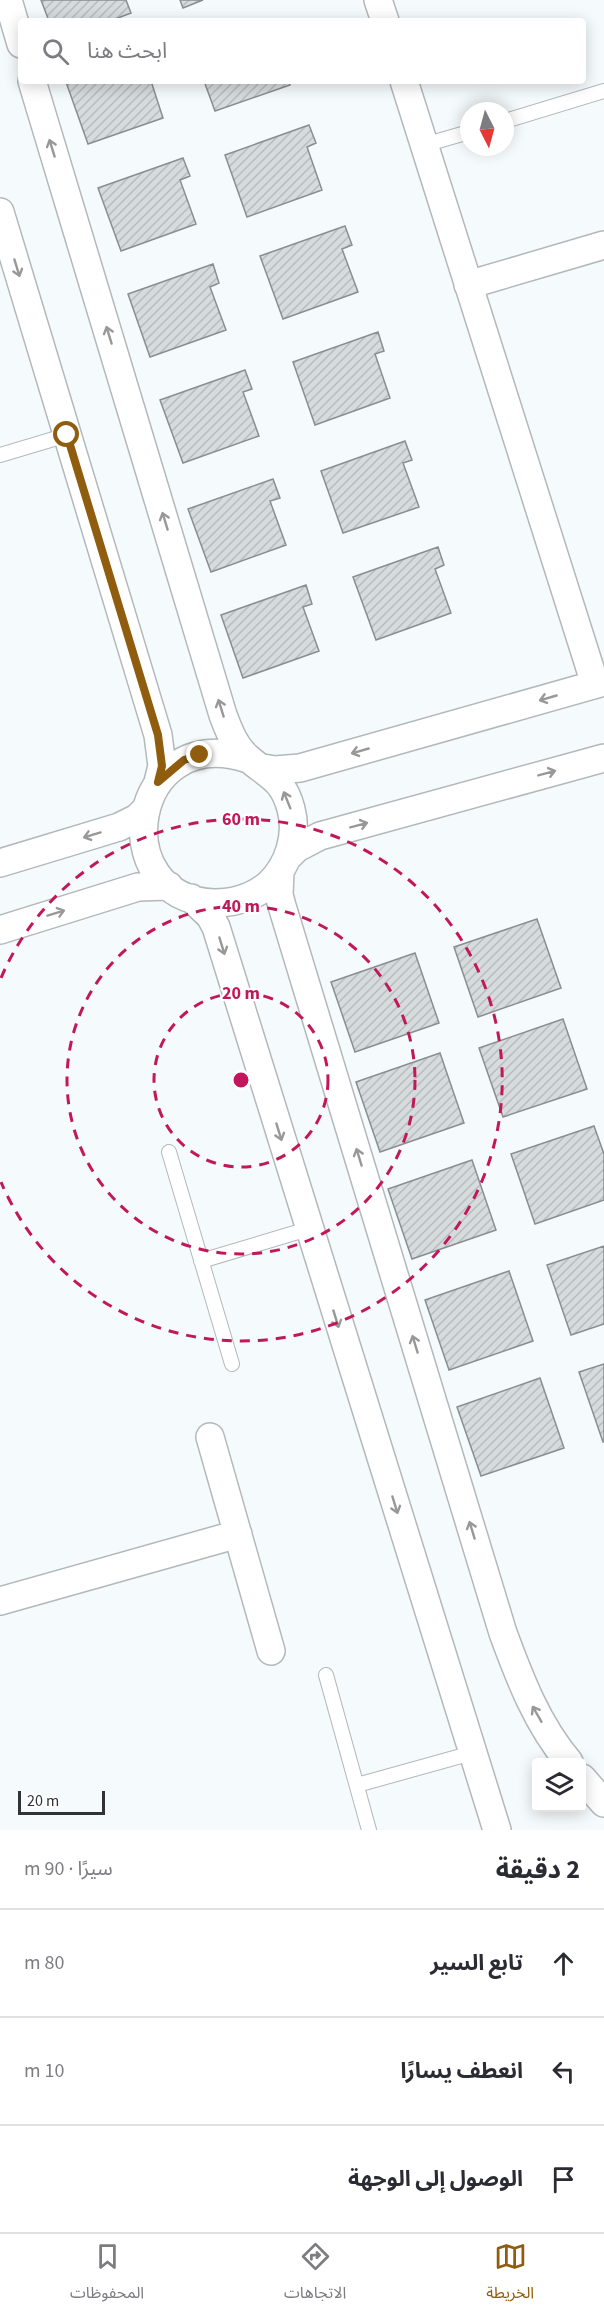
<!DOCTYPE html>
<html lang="ar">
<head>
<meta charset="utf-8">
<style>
  :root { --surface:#fff; --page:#f7f7f7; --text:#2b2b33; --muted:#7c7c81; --line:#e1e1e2; --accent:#905d0e }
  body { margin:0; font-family:"Source Sans 3","Noto Sans Arabic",sans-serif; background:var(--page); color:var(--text); direction:rtl }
  .controls { position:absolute; right:18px; bottom:18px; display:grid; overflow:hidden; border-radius:6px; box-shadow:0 3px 15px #0003 }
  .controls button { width:54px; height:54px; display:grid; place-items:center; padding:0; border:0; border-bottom:2px solid var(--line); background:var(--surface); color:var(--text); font:30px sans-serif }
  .compass { position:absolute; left:460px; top:102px; width:54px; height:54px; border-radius:50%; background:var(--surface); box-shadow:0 3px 15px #0003; rotate:174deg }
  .scale { position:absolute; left:18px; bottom:15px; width:87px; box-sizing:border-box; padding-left:6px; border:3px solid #303233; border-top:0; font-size:16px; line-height:21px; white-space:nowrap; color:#303233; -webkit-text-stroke:4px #fff; paint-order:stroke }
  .stop { position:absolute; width:18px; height:18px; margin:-14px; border:4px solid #905d0e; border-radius:50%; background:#fff }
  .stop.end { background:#905d0e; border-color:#fff; box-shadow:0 2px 6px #0008 }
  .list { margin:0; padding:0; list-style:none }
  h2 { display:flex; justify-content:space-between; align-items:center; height:78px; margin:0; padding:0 24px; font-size:26px }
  h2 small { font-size:20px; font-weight:400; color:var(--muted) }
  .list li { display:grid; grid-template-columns:39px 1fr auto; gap:18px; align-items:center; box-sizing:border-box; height:108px; padding:0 24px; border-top:2px solid var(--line) }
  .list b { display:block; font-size:22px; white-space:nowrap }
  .list em { font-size:20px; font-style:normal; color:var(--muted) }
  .icon { flex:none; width:33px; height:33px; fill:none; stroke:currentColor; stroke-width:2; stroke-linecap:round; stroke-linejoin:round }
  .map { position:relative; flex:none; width:604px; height:1830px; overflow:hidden; direction:ltr }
  .search { position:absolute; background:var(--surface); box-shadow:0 3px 15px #0003; left:18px; right:18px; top:18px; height:66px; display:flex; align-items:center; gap:15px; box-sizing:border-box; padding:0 21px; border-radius:6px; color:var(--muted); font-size:22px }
  .sheet { height:402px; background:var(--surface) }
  nav { display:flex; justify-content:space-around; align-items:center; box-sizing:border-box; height:84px; border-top:2px solid var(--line); background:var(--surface); font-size:16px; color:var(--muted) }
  nav a { display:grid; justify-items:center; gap:3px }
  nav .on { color:var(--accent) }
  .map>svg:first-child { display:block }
  .building { fill:url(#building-hatch); stroke:#898e90; stroke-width:1.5 }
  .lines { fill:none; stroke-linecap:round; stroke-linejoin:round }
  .lane-casing { stroke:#b3b8ba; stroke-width:16 }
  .street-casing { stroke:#b3b8ba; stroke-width:30 }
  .lane { stroke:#fff; stroke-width:14 }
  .street { stroke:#fff; stroke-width:27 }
  .oneway { stroke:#989899 }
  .route { stroke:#905d0e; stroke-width:8 }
  .ring { fill:none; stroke:#c2185b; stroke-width:3; stroke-dasharray:10 8 }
  .centre { fill:#c2185b; stroke:#fff; stroke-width:3 }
  .ring-label { font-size:18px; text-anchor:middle; font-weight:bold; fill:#c2185b; stroke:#fff; stroke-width:4.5; stroke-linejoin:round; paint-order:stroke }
</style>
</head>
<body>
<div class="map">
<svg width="604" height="1830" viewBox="0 0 604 1830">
  <defs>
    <pattern id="building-hatch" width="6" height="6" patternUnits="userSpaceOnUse" patternTransform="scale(1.5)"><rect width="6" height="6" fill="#d6dbdd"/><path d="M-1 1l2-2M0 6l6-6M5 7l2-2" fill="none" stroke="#b8bcbe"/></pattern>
  </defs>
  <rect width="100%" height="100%" fill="#f5fafc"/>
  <!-- building -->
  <path class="building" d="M41,0h85l5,13 -21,8h-61z
    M180,0h23l-20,8z
    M151,81l12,37 -75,26 -22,-62z
    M204,81h85l1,4 -75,26z
    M309,125l7,18 -9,4 15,43 -75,27 -22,-62z
    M183,158l7,18 -10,4 16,44 -75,27 -23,-63z
    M345,226l7,19 -10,4 16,43 -75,27 -23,-63z
    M213,264l6,19 -9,4 16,43 -76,27 -22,-63z
    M378,332l6,19 -9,3 15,44 -75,27 -22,-63z
    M245,370l7,19 -9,3 16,44 -76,27 -23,-63z
    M405,441l7,19 -9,3 16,44 -76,26 -22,-62z
    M273,479l7,19 -10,3 16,44 -75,27 -23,-63z
    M438,547l6,18 -9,4 16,44 -75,27 -23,-63z
    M306,585l6,19 -9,3 16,44 -76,27 -22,-63z
    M537,919l24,69 -83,29 -24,-70z
    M415,953l24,70 -84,29 -24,-70z
    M563,1019l24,70 -84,28 -24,-69z
    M440,1053l24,70 -84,29 -24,-70z
    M594,1126l10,28v46l-69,24 -24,-70z
    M472,1160l24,70 -84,29 -24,-70z
    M604,1246v78l-33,11 -24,-70z
    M509,1271l24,70 -84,29 -24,-70z
    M604,1364v78h-1l-24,-70z
    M540,1378l24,70 -83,28 -24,-69z"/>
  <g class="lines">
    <defs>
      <path id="lane" d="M505,121l99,-30
        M424,145l45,-13
        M0,455l67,-20
        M169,1152l63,212
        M201,1261l107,-32
        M326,1675l43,155
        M357,1785l115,-32"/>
      <path id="street" d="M8,0l13,44
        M378,0l7,21
        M32,81l191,634c6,16 12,32 25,43 20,18 35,20 43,51 7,26 -2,56 -22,75 -15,13 -35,19 -55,19 -111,-5 -84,-183 34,-144
        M404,81l191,603
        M0,212l158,523 4,31 -4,16
        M468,285l136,-40
        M263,768l12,2 25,-2 304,-86
        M288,857l9,-9 23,-12 284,-78
        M0,863l119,-36 18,-9 7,-7
        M280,871l-1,24 3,11 221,727c17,46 34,91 66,129
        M191,898l19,18 6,11 281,903
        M0,930l138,-43 31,-1
        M210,1437l61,214
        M0,1601l238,-67
        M582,1778l22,25"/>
    </defs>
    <!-- lane casing -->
    <use href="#lane" class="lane-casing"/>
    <!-- street casing -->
    <use href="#street" class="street-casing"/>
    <!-- lane -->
    <use href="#lane" class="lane"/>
    <!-- street -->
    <use href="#street" class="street"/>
  </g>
  <!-- one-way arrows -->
  <defs><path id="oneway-shaft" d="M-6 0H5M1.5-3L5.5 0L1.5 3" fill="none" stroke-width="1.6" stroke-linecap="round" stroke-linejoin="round" transform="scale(1.5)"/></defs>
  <g class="oneway">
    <use href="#oneway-shaft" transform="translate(52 148) rotate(-107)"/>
    <use href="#oneway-shaft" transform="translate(17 268) rotate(73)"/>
    <use href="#oneway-shaft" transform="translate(109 335) rotate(-107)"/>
    <use href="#oneway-shaft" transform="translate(165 521) rotate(-107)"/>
    <use href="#oneway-shaft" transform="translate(548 698) rotate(164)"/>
    <use href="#oneway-shaft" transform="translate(221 708) rotate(-107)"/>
    <use href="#oneway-shaft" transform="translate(360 751) rotate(164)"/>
    <use href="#oneway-shaft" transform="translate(547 773) rotate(-15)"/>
    <use href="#oneway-shaft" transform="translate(287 800) rotate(-112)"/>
    <use href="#oneway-shaft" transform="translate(359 825) rotate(-15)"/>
    <use href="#oneway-shaft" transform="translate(92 835) rotate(163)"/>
    <use href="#oneway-shaft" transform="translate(56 913) rotate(-17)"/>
    <use href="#oneway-shaft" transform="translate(222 946) rotate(73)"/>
    <use href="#oneway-shaft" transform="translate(279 1132) rotate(73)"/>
    <use href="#oneway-shaft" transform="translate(359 1157) rotate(-107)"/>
    <use href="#oneway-shaft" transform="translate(336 1319) rotate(73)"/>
    <use href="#oneway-shaft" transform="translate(415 1344) rotate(-107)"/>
    <use href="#oneway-shaft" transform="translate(395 1505) rotate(73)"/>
    <use href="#oneway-shaft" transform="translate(472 1530) rotate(-107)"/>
    <use href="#oneway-shaft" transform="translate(537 1714) rotate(-120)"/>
  </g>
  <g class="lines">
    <!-- route -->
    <path class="route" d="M67,435l91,300 4,31 -4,16 26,-22 16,-5"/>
  </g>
  <!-- distance rings -->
  <g class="ring">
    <circle cx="241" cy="1080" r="87"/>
    <circle cx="241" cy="1080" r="174"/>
    <path d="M1 978A261 261 0 1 1 1 1182"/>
  </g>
  <circle cx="241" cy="1080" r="9" class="centre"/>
  <g class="ring-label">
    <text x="241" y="825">60 m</text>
    <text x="241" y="912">40 m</text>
    <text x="241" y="999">20 m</text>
  </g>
</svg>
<div class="controls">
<button><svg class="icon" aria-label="layers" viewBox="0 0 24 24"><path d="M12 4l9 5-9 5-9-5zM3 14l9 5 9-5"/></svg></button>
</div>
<svg class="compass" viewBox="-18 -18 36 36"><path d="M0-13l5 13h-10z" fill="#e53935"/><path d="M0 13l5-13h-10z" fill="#7c7c81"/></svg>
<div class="scale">20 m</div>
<div class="stop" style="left:67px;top:435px"></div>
<div class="stop end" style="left:200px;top:755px"></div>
<div class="search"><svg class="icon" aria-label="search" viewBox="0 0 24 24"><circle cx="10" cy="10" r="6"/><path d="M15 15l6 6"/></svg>ابحث هنا</div>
</div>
<section class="sheet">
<h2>2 دقيقة<small>سيرًا · 90 m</small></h2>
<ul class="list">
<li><svg class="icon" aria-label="ahead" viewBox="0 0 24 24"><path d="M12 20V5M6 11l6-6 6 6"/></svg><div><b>تابع السير</b></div><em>80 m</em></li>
<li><svg class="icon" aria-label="left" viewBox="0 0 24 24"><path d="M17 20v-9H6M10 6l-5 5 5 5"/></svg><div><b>انعطف يسارًا</b></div><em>10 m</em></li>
<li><svg class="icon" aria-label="arrive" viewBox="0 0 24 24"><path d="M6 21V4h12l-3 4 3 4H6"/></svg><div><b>الوصول إلى الوجهة</b></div></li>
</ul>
</section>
<nav>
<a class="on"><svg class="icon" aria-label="map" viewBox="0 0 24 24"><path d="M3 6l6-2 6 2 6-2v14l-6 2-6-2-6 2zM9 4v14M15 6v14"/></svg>الخريطة</a>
<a><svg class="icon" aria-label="directions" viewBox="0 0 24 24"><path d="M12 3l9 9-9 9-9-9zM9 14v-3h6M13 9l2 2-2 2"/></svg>الاتجاهات</a>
<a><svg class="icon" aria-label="saved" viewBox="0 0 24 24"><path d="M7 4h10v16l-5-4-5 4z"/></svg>المحفوظات</a>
</nav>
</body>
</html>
